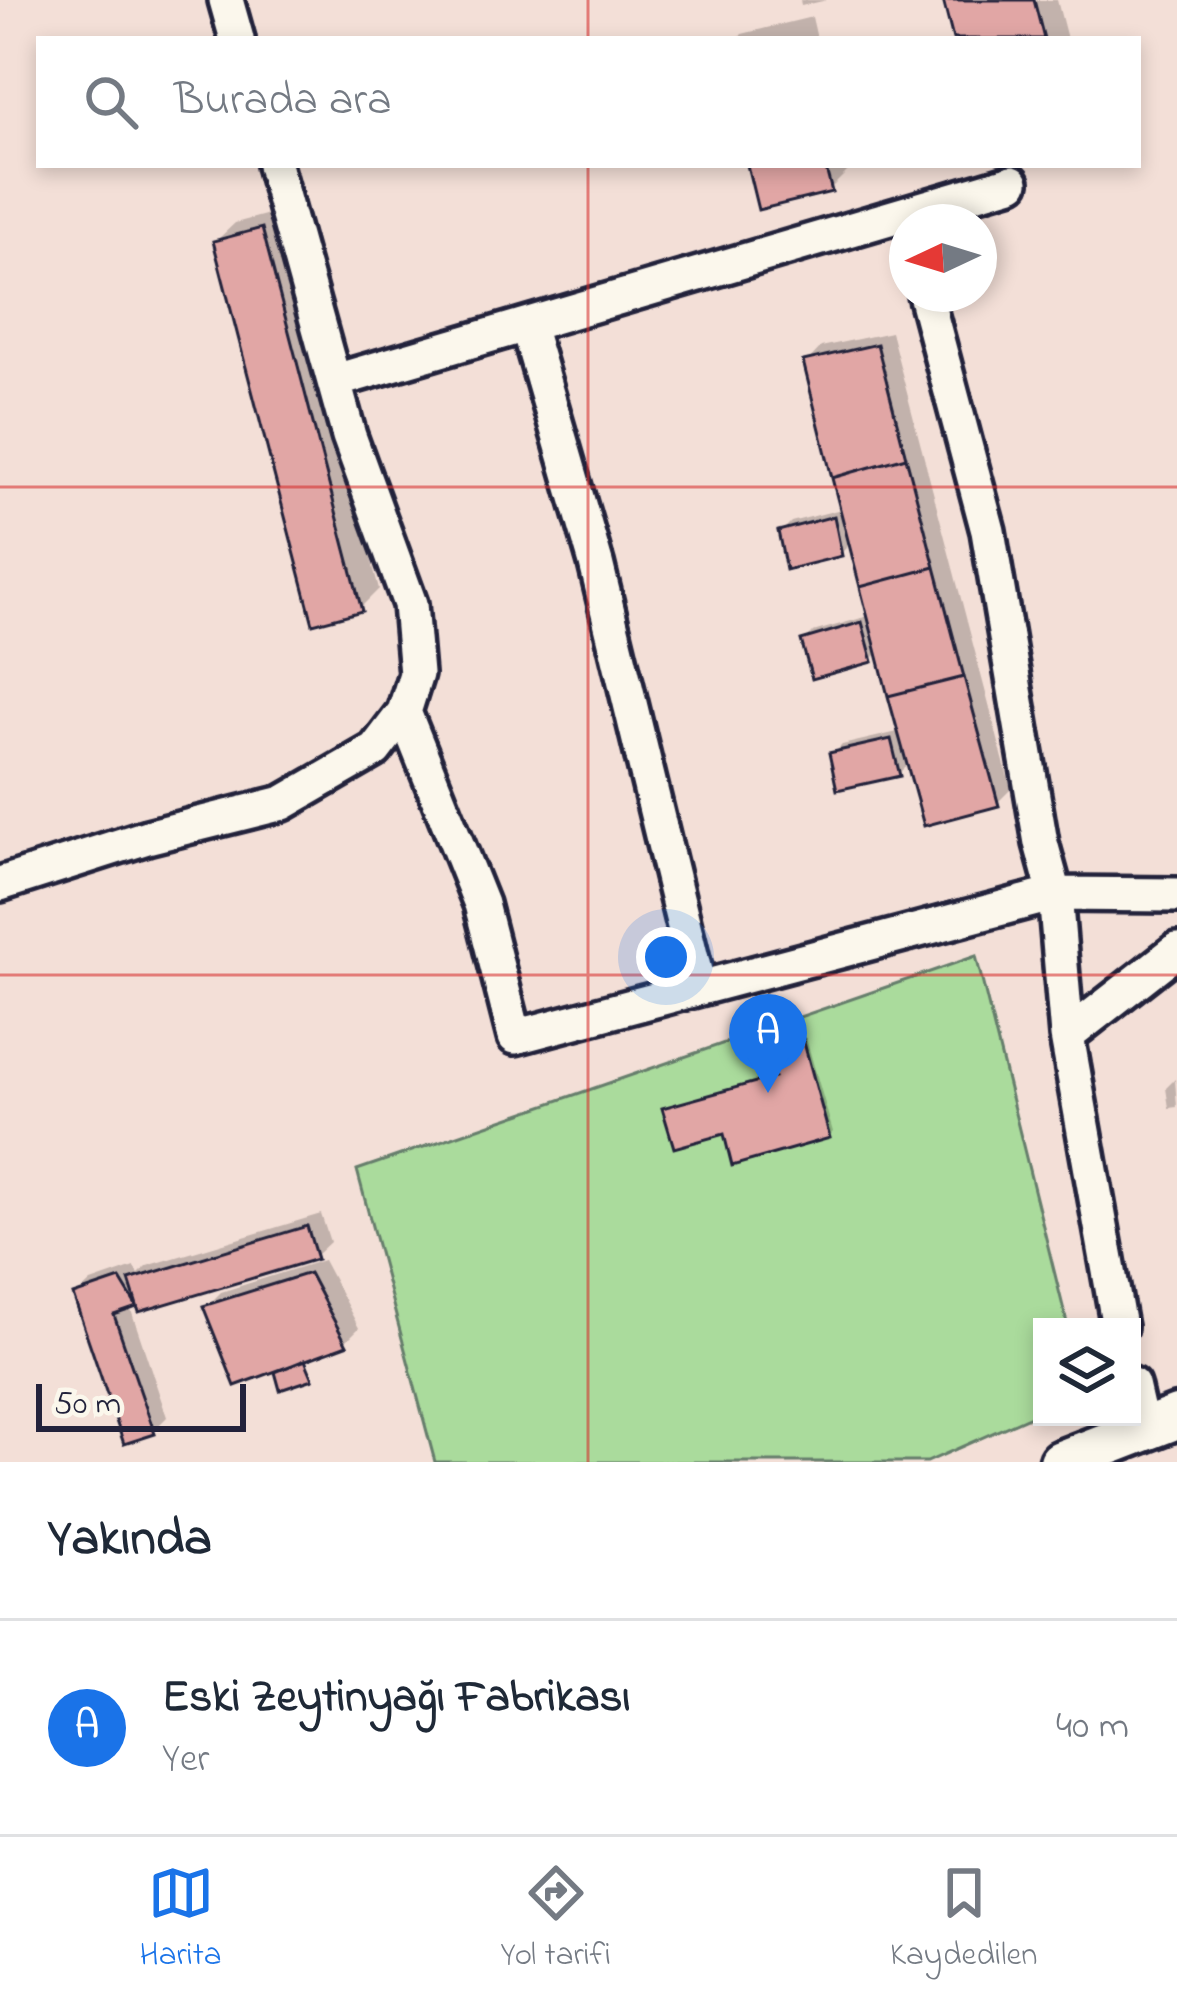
<!DOCTYPE html>
<html lang="tr">
<head>
<meta charset="utf-8">
<style>
  :root { --surface:#fff; --page:#f2f2f3; --text:#1f2937; --muted:#747a83; --line:#e0e1e3; --accent:#1a73e8 }
  body { margin:0; font-family:"Indie Flower",sans-serif; background:var(--page); color:var(--text) }
  .controls { position:absolute; right:36px; bottom:36px; display:grid; overflow:hidden; border-radius:0px; box-shadow:0 6px 18px #0003 }
  .controls button { width:108px; height:108px; display:grid; place-items:center; padding:0; border:0; border-bottom:3px solid var(--line); background:var(--surface); color:var(--text); font:60px sans-serif }
  .compass { position:absolute; left:889px; top:204px; width:108px; height:108px; border-radius:50%; background:var(--surface); box-shadow:0 6px 18px #0003; rotate:266deg }
  .scale { position:absolute; left:36px; bottom:30px; width:210px; box-sizing:border-box; padding-left:12px; border:6px solid #22223b; border-top:0; font-size:33px; line-height:42px; white-space:nowrap; color:#22223b; -webkit-text-stroke:9px #fbf7ec; paint-order:stroke }
  .you { position:absolute; left:666px; top:957px; width:42px; height:42px; margin:-30px; border:9px solid #fff; border-radius:50%; background:#1a73e8; box-shadow:0 0 0 18px #1a73e833 }
  .badge { display:grid; place-items:center; width:78px; height:78px; border-radius:50%; background:var(--accent); color:#fff; font-size:39px; font-weight:700 }
  .pin { position:absolute; translate:-50% -99px; filter:drop-shadow(0 3px 6px #0008) }
  .pin::after { content:''; position:absolute; top:63px; width:42px; height:36px; background:inherit; clip-path:polygon(0 0,100% 0,50% 100%) }
  .list { margin:0; padding:0; list-style:none }
  h2 { display:flex; justify-content:space-between; align-items:center; height:156px; margin:0; padding:0 48px; font-size:51px }
  h2 small { font-size:39px; font-weight:400; color:var(--muted) }
  .list li { display:grid; grid-template-columns:78px 1fr auto; gap:36px; align-items:center; box-sizing:border-box; height:216px; padding:0 48px; border-top:3px solid var(--line) }
  .list b { display:block; font-size:45px; white-space:nowrap }
  .list p { margin:0; font-size:39px; white-space:nowrap; color:var(--muted) }
  .list em { font-size:39px; font-style:normal; color:var(--muted) }
  .icon { flex:none; width:66px; height:66px; fill:none; stroke:currentColor; stroke-width:2; stroke-linecap:round; stroke-linejoin:round }
  .map { position:relative; flex:none; width:1177px; height:1462px; overflow:hidden }
  .search { position:absolute; background:var(--surface); box-shadow:0 6px 18px #0003; left:36px; right:36px; top:36px; height:132px; display:flex; align-items:center; gap:30px; box-sizing:border-box; padding:0 42px; border-radius:0px; color:var(--muted); font-size:45px }
  .sheet { height:372px; background:var(--surface) }
  nav { display:flex; justify-content:space-around; align-items:center; box-sizing:border-box; height:168px; border-top:3px solid var(--line); background:var(--surface); font-size:33px; color:var(--muted) }
  nav a { display:grid; justify-items:center; gap:6px }
  nav .on { color:var(--accent) }
  .map>svg:first-child { display:block }
  .green { fill:#aadb9c; stroke:#667e6c; stroke-width:3 }
  .shadow { fill:#0003 }
  .building { fill:#e1a6a5; stroke:#22223b; stroke-width:3 }
  .lines { fill:none; stroke-linecap:round; stroke-linejoin:round }
  .minor-casing { stroke:#22223b; stroke-width:42 }
  .tertiary-casing { stroke:#22223b; stroke-width:51 }
  .minor { stroke:#fbf7ec; stroke-width:33 }
  .tertiary { stroke:#fbf7ec; stroke-width:42 }
  .grid { fill:none; stroke:#d62828; stroke-width:3; stroke-opacity:0.55 }
</style>
</head>
<body>
<div class="map">
<svg width="1177" height="1462" viewBox="0 0 1177 1462">
  <rect width="100%" height="100%" fill="#f3dfd7"/>
  <filter id="ink" filterUnits="userSpaceOnUse"><feTurbulence type="fractalNoise" baseFrequency=".00833" numOctaves="2"/><feDisplacementMap in="SourceGraphic" scale="24" xChannelSelector="R" yChannelSelector="G"/><feConvolveMatrix kernelMatrix="1 2 1 2 8 2 1 2 1" color-interpolation-filters="sRGB"/></filter>
  <g filter="url(#ink)">
    <!-- green -->
    <path class="green" d="M976,956l92,371h-26v84l-115,51h-492l-78,-292z"/>
    <!-- shadow -->
    <path class="shadow" d="M800,0h27l-26,6z
      M946,0h111l10,39h-111z
      M812,17l5,22h-80l5,-5z
      M750,165h98l1,5 -19,19z
      M280,211l99,378 -19,19 -144,-367 19,-18z
      M891,332l120,457 -14,14 -87,-41 -12,12 -65,-20 9,-9 60,-14 -21,-81 -9,9 -68,-18 9,-9 59,-17 -19,-74 -13,13 -59,-22 10,-10 54,-14 -38,-146 14,-15z
      M806,1038l27,94 -4,4 -59,-85z
      M1175,1079l2,28 -8,1 -3,-20z
      M321,1214l9,28 -15,14 -185,51 37,110 -14,14 -77,-135 15,-14 43,-15 5,7 8,-8z
      M323,1260l36,68 -14,14 -138,-36 14,-14z"/>
    <!-- building -->
    <path class="building" d="M943,0h91l10,39h-91z
      M747,165h78l7,27 -74,18z
      M262,228l100,383 -49,13 -100,-383z
      M877,344l29,113 -74,21 -29,-117z
      M906,457l29,110 -75,20 -28,-109z
      M834,516l8,40 -56,14 -8,-39z
      M935,567l29,110 -76,19 -28,-109z
      M862,622l11,40 -61,17 -11,-39z
      M964,677l35,129 -75,20 -36,-130z
      M891,739l9,37 -63,14 -8,-37z
      M803,1039l27,99 -98,28 -8,-32 -50,14 -12,-40 112,-31 -8,-27z
      M307,1226l10,33 -178,53 -10,-32z
      M309,1273l38,72 -112,41 -32,-80z
      M120,1279l17,28 -23,8 41,119 -31,10 -51,-149z
      M305,1360l8,19 -33,11 -5,-18z"/>
    <g class="lines">
      <defs>
        <path id="minor" d="M226,0l11,39
          M925,294l63,237 53,312 14,51 12,142 52,291
          M527,325l69,238 103,425
          M335,381l677,-199
          M404,712l77,192 34,133 540,-143 122,1
          M0,884l147,-47 136,-34 92,-53 29,-38 12,-38 -6,-70 -61,-168 -75,-271
          M1067,1036l110,-86
          M1132,1385l10,44"/>
        <path id="tertiary" d="M1061,1462l116,-45"/>
      </defs>
      <!-- minor casing -->
      <use href="#minor" class="minor-casing"/>
      <!-- tertiary casing -->
      <use href="#tertiary" class="tertiary-casing"/>
      <!-- minor -->
      <use href="#minor" class="minor"/>
      <!-- tertiary -->
      <use href="#tertiary" class="tertiary"/>
    </g>
  </g>
  <!-- grid -->
  <path class="grid" d="M588,0v39M588,165v1297M0,487h1177M0,975h1177"/>
</svg>
<div class="controls">
<button><svg class="icon" aria-label="layers" viewBox="0 0 24 24"><path d="M12 4l9 5-9 5-9-5zM3 14l9 5 9-5"/></svg></button>
</div>
<svg class="compass" viewBox="-18 -18 36 36"><path d="M0-13l5 13h-10z" fill="#e53935"/><path d="M0 13l5-13h-10z" fill="#747a83"/></svg>
<div class="scale">50 m</div>
<div class="you"></div>
<div class="pin badge" style="left:768px;top:1093px">A</div>
<div class="search"><svg class="icon" aria-label="search" viewBox="0 0 24 24"><circle cx="10" cy="10" r="6"/><path d="M15 15l6 6"/></svg>Burada ara</div>
</div>
<section class="sheet">
<h2>Yakında<small></small></h2>
<ul class="list">
<li><span class="badge">A</span><div><b>Eski Zeytinyağı Fabrikası</b><p>Yer</p></div><em>40 m</em></li>
</ul>
</section>
<nav>
<a class="on"><svg class="icon" aria-label="map" viewBox="0 0 24 24"><path d="M3 6l6-2 6 2 6-2v14l-6 2-6-2-6 2zM9 4v14M15 6v14"/></svg>Harita</a>
<a><svg class="icon" aria-label="directions" viewBox="0 0 24 24"><path d="M12 3l9 9-9 9-9-9zM9 14v-3h6M13 9l2 2-2 2"/></svg>Yol tarifi</a>
<a><svg class="icon" aria-label="saved" viewBox="0 0 24 24"><path d="M7 4h10v16l-5-4-5 4z"/></svg>Kaydedilen</a>
</nav>
</body>
</html>
